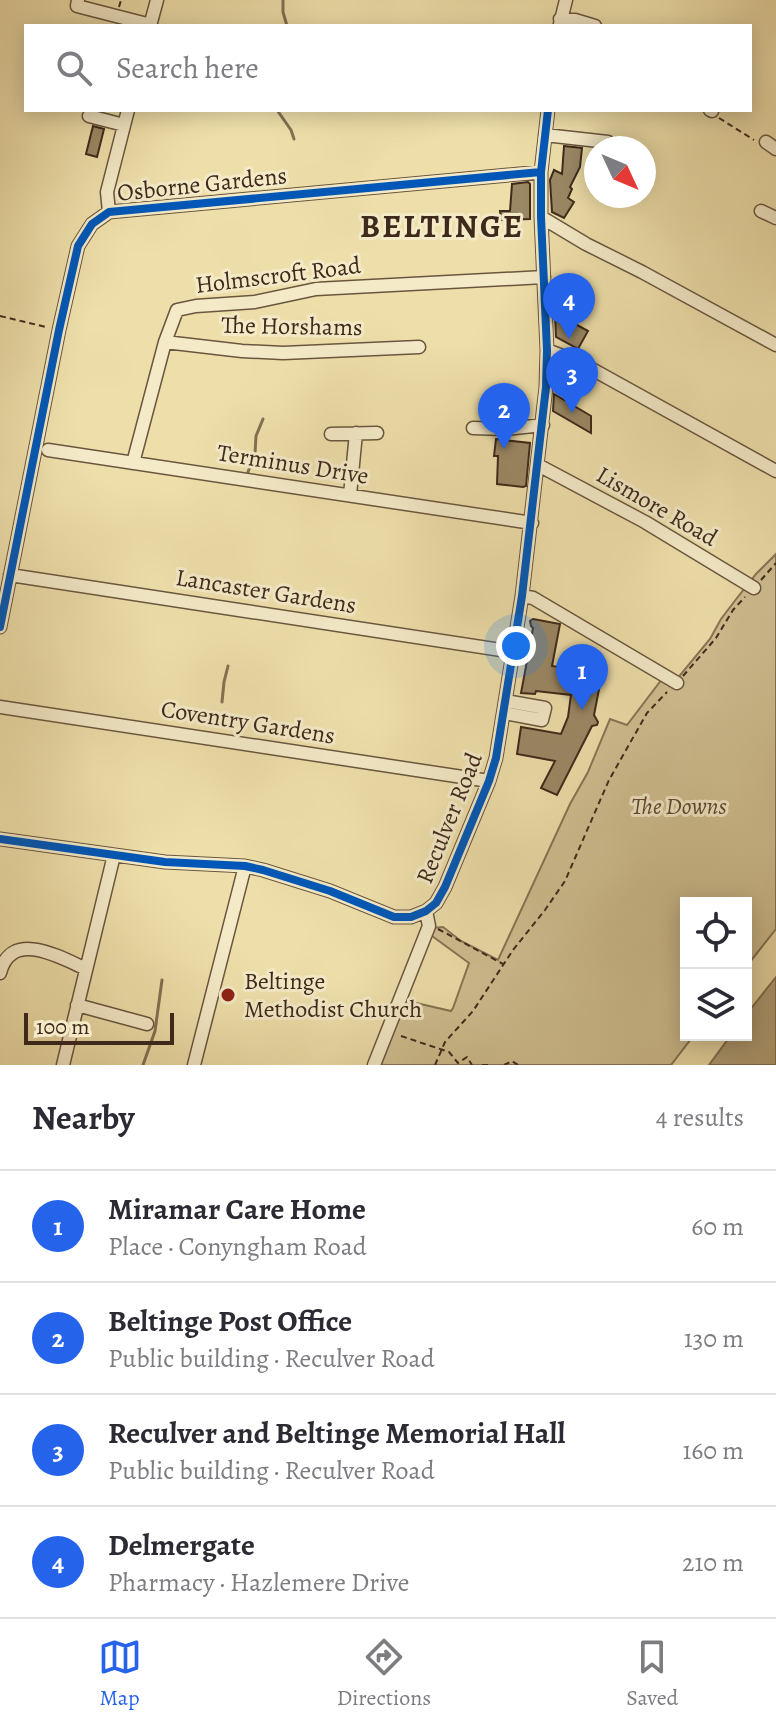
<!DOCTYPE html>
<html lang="en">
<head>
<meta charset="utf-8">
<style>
  :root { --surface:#fff; --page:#f2f2f3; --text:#2b2b33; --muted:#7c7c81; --line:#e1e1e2; --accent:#2563eb }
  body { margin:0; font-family:Alegreya,serif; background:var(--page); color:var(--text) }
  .controls { position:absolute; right:24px; bottom:24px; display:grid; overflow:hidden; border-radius:0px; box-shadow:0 4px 20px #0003 }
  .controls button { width:72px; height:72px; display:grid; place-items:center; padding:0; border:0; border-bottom:2px solid var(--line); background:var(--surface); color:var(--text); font:40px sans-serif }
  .compass { position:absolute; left:584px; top:136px; width:72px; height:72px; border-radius:50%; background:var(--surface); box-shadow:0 4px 20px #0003; rotate:134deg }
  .scale { position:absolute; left:24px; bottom:20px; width:150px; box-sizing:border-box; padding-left:8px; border:4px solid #3e291b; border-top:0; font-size:22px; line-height:28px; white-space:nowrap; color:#3e291b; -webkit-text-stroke:6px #f4eac8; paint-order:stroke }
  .you { position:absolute; left:516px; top:646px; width:28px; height:28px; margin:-20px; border:6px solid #fff; border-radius:50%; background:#1a73e8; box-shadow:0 0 0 12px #1a73e833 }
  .badge { display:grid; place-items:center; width:52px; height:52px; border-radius:50%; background:var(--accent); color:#fff; font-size:26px; font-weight:700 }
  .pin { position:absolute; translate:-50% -66px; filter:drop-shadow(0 2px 4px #0008) }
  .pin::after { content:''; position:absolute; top:42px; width:28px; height:24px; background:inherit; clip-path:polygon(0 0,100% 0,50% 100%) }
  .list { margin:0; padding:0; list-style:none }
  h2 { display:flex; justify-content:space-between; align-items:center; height:104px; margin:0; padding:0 32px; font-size:34px }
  h2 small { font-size:26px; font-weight:400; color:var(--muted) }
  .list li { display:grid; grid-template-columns:52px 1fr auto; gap:24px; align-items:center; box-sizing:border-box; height:112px; padding:0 32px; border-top:2px solid var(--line) }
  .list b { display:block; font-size:30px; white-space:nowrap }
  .list p { margin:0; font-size:26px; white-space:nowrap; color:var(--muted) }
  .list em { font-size:26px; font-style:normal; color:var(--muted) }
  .icon { flex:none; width:44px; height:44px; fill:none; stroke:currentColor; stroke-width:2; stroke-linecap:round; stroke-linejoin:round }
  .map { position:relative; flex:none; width:776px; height:1065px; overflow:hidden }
  .search { position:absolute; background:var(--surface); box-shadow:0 4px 20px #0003; left:24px; right:24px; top:24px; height:88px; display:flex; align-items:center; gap:20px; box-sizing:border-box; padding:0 28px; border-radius:0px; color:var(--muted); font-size:30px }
  .sheet { height:552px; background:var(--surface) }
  nav { display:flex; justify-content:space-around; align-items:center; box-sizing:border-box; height:112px; border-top:2px solid var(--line); background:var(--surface); font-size:22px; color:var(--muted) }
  nav a { display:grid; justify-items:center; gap:4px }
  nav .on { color:var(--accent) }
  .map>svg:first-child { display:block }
  .green { fill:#d0c092; stroke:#877456; stroke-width:2 }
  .water { fill:#b2a179; stroke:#847153; stroke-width:2 }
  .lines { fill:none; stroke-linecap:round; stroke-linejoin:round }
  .stream { stroke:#847153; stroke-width:3 }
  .building { fill:#9a8865; stroke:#3e291b; stroke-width:2 }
  .minor-casing { stroke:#6a563f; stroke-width:15 }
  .path { stroke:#3e291b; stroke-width:2; stroke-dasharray:6 4; stroke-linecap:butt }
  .minor { stroke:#f4eac8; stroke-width:12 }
  .cycleway-casing { stroke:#f4eac8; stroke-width:13 }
  .cycleway { stroke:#0057b8; stroke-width:8 }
  .poi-dot { fill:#8f2418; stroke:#f4eac8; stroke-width:3 }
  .labels { text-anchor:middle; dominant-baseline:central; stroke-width:6; stroke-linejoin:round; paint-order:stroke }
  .street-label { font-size:24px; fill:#3e291b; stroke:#f4eac8 }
  .park-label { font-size:24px; font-style:italic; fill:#5b4733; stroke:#f4eac8 }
  .poi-label { font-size:24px; fill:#3e291b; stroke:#f4eac8; text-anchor:start }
  .district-label { font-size:32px; font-weight:bold; letter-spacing:2px; fill:#3e291b; stroke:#f4eac8 }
</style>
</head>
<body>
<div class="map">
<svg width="776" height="1065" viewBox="0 0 776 1065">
  <rect width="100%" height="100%" fill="#eedfaa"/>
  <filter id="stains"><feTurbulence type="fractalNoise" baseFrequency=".0025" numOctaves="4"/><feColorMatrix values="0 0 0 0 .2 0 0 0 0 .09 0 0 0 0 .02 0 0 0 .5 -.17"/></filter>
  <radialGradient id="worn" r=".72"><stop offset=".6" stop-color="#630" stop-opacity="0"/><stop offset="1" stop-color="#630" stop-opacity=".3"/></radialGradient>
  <!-- green -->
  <path class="green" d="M776,554v375l-30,38v-64h-60v132h8l-23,30h-291l23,-65 48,11 2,-3 16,-45 -41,-30 4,-5 11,-1 18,14 37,19 72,-156 18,-32 22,-53 17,6 35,-46 10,6 38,-46 11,-20 16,-21 19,-24z"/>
  <!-- water -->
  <path class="water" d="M776,977v88h-67l22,-30h15v-20z"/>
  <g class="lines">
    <!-- stream -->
    <path class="stream" d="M283,0v12l4,14
      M277,110l14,20 3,9
      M248,472l7,-18 1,-18 7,-17
      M222,702l2,-20 4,-16
      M143,1065l12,-34 7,-51"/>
  </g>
  <!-- building -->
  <path class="building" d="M93,126l11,3 -7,28 -11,-3z
    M564,146l18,2 -2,19 -10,20 2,2 -4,9 6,4 -10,16 -12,-6 -2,-32 4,-10 8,4z
    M528,182l2,2v35l-29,1 -1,-9h10l2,-27z
    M555,313l33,18 -10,18 -22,-12z
    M554,394l37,22v17l-38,-22z
    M496,439l34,4 -4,43 -3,1 -26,-3 1,-28h-4z
    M533,619l27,5 -8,42 50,8 -8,41 4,7 -1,3 -5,1 -35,69 -16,-7 14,-27 -38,-7 4,-27 40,7 7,-17 3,-22 -35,-4 -1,3 -14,-1 6,-32 -3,-1 3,-10 2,1 4,-23 -2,-2 -1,-5z"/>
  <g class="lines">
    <defs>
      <path id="minor" d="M78,0l-1,6 74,19
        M560,19l15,1 20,6
        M560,24l6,-24
        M150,26l7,-26
        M710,110l2,1
        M89,116l35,9
        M545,135l63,7
        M766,142l10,7
        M761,211l15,7
        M109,212l-2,-20 21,-82
        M541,217l45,27 56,28 134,73
        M165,342l77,9 41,2 136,-6
        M547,350l34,13 195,108
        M473,428l33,1 37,-4
        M331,434l46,-1
        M48,450l484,73
        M133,463l32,-121 12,-32 19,-4 59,-4 61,-13 228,-12
        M538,465l107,57 109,66
        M350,495l6,-62
        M10,575l504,77
        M522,596l11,2 144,85
        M0,627l59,-297 19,-84 14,-22 17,-12 432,-40
        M0,707l489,74
        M504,713l38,7 3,-12 -39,-7
        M0,839l165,23 80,4 18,4 67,21 64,26h17l15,-6 10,-8 9,-16 44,-106 7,-23 26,-162 24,-209 1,-37 -6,-133v-45l7,-62
        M0,973c11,-44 60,-16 86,-4
        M77,1005l70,19
        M63,1065l51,-210
        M194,1065l51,-199
        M374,1065l55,-139 -3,-15"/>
    </defs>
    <!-- minor casing -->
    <use href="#minor" class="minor-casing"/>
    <!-- path -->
    <path class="path" d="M119,7l2,-7
      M719,118l35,22
      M0,316l46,11
      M761,580l15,-17
      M683,676l33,-38 17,-28 12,-13
      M438,929l65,35
      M401,1036l48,16 9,11 9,-6 5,8
      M435,1065l10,-23 28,-31 40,-61 32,-40 20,-29 44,-101 38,-67 20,-21
      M482,1065h7
      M504,1065l8,-4 6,4"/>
    <!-- minor -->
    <use href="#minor" class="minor"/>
    <defs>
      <path id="cycleway" d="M0,627l59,-297 19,-84 14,-22 17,-12 432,-40
        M0,839l165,23 80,4 18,4 67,21 64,26h17l15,-6 10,-8 9,-16 44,-106 7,-23 26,-162 24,-209 1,-37 -6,-133v-45l7,-62"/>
    </defs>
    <!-- cycleway casing -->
    <use href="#cycleway" class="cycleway-casing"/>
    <!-- cycleway -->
    <use href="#cycleway" class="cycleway"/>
  </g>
  <!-- markers -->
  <circle class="poi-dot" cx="228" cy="995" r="8"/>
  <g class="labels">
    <!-- street labels -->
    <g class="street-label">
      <text transform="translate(202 184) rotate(-6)">Osborne Gardens</text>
      <text transform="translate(278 275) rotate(-7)">Holmscroft Road</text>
      <text transform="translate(292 326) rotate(1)">The Horshams</text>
      <text transform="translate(293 464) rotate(9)">Terminus Drive</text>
      <text transform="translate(657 506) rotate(30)">Lismore Road</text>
      <text transform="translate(266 591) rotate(9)">Lancaster Gardens</text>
      <text transform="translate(248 722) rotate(9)">Coventry Gardens</text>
      <text transform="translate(449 818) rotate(-68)">Reculver Road</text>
    </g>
    <!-- park labels -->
    <g class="park-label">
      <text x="679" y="806">The Downs</text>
    </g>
    <!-- poi labels -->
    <g class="poi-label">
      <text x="244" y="981">Beltinge<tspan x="244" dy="28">Methodist Church</tspan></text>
    </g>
    <!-- district labels -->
    <g class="district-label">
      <text x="442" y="226">BELTINGE</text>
    </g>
  </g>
  <rect width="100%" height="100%" filter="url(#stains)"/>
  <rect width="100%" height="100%" fill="url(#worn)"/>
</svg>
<div class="controls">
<button><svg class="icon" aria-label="locate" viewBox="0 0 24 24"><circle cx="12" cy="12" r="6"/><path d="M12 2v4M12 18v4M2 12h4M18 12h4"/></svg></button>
<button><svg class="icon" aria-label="layers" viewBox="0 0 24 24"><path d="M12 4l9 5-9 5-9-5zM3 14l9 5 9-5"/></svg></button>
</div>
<svg class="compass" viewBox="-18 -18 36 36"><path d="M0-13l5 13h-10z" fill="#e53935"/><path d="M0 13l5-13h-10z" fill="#7c7c81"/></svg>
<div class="scale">100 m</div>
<div class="you"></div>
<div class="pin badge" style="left:582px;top:710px">1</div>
<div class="pin badge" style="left:504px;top:449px">2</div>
<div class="pin badge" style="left:572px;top:413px">3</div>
<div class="pin badge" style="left:569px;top:339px">4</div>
<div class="search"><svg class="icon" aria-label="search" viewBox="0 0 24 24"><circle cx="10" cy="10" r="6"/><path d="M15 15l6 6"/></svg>Search here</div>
</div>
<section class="sheet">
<h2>Nearby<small>4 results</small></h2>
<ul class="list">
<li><span class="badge">1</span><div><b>Miramar Care Home</b><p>Place · Conyngham Road</p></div><em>60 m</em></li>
<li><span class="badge">2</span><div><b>Beltinge Post Office</b><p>Public building · Reculver Road</p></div><em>130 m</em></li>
<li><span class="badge">3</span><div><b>Reculver and Beltinge Memorial Hall</b><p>Public building · Reculver Road</p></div><em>160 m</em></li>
<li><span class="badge">4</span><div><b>Delmergate</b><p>Pharmacy · Hazlemere Drive</p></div><em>210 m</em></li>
</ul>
</section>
<nav>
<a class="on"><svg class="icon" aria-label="map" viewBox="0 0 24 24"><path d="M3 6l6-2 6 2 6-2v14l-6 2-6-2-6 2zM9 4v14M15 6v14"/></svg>Map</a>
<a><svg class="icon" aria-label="directions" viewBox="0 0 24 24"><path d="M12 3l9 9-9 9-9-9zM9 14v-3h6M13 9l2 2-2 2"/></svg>Directions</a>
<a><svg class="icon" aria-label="saved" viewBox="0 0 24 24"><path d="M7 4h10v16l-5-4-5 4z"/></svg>Saved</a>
</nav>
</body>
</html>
